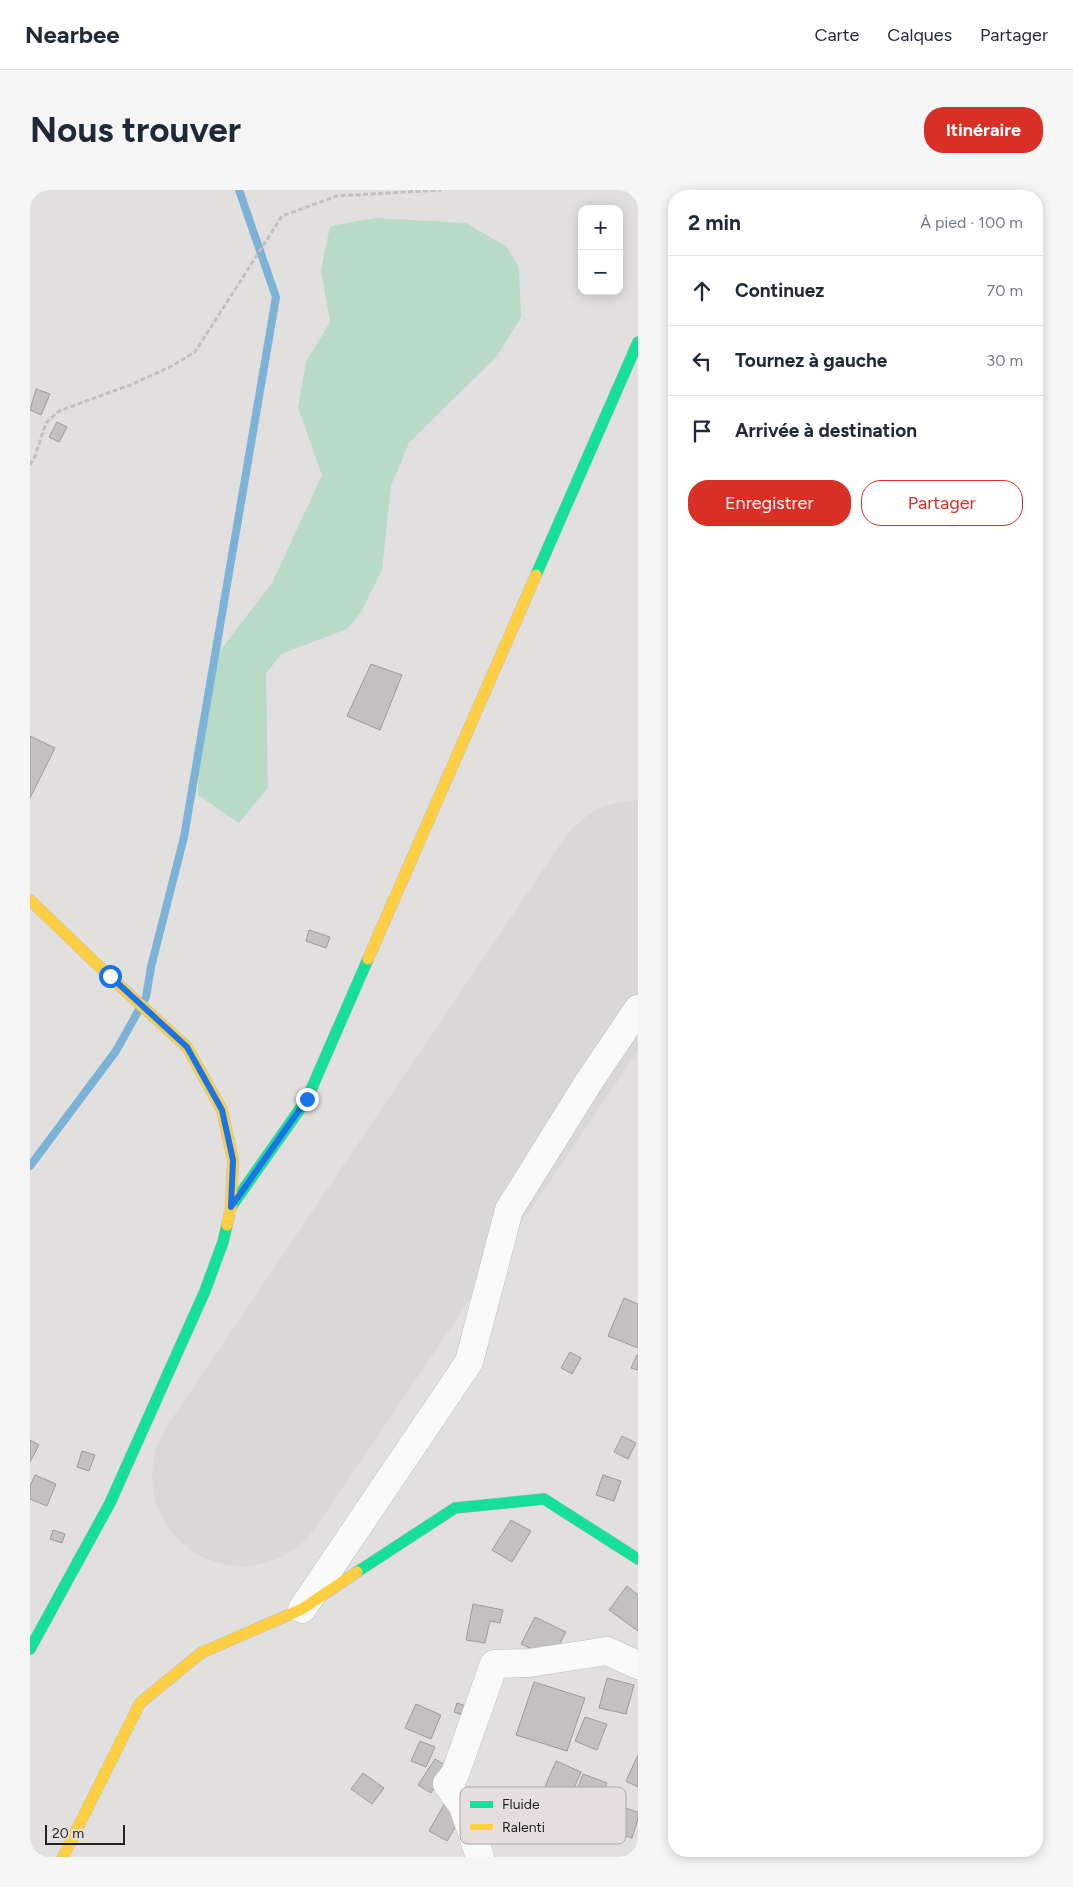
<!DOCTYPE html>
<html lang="fr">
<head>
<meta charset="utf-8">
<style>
  :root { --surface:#fff; --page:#f6f6f7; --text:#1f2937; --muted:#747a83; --line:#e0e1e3; --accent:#d93025 }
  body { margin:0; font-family:Figtree,sans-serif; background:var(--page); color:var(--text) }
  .controls { position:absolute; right:15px; top:15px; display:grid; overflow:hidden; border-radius:10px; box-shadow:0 2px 12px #0003 }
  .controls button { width:45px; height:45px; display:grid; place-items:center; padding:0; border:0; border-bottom:1px solid var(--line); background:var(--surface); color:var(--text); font:25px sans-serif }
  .scale { position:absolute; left:15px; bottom:12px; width:80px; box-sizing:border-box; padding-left:5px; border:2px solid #242221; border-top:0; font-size:14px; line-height:18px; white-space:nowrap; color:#242221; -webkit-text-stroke:4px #e4dfdc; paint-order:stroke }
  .stop { position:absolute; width:15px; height:15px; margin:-11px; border:4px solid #1a73e8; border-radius:50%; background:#fff }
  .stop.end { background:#1a73e8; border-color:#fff; box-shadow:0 1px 5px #0008 }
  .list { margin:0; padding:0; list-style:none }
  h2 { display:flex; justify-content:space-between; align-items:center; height:65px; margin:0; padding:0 20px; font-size:21px }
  h2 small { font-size:16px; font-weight:400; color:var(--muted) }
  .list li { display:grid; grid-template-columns:32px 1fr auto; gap:15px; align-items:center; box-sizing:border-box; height:70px; padding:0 20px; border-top:1px solid var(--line) }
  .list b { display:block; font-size:19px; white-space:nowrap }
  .list em { font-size:16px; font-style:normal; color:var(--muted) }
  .actions { display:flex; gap:10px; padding:15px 20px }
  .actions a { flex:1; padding:11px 0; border:1px solid var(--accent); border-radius:20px; text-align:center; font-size:18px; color:var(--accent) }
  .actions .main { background:var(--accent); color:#fff }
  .icon { flex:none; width:28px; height:28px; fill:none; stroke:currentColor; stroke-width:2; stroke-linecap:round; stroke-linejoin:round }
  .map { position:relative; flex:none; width:608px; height:1667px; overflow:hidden; border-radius:20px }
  header { display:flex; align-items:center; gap:30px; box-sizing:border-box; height:70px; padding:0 25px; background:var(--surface); border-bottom:1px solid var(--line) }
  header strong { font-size:24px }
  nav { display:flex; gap:28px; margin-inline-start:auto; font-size:18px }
  .intro { display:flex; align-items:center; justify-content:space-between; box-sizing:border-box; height:120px; padding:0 30px }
  h1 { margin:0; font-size:35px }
  .button { padding:12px 22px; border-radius:20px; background:var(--accent); color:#fff; font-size:18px; font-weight:700 }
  main { display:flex; gap:30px; padding:0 30px }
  aside { flex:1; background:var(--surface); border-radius:20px; box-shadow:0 2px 12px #0003 }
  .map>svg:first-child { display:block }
  .green { fill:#b8dac7 }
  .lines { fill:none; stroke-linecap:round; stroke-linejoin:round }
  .stream { stroke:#7cb2d6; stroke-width:8 }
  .runway { stroke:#dad8d7; stroke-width:180 }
  .building { fill:#c3c1bf; stroke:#9c9b99 }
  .street-casing { stroke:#c0bebd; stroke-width:29 }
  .fast-casing { stroke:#c0bebd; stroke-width:12 }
  .slow-casing { stroke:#c0bebd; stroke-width:12 }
  .path { stroke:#c1bfbf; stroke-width:3; stroke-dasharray:5 2.5; stroke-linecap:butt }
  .street { stroke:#fbfafa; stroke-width:28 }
  .fast { stroke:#16e098; stroke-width:11 }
  .slow { stroke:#ffcf43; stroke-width:11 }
  .route { stroke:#1a73e8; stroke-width:6 }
  .key { fill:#e4dfdc; stroke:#aaa6a4; stroke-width:1 }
  .key-label { font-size:14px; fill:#242221 }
</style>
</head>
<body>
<header>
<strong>Nearbee</strong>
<nav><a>Carte</a><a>Calques</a><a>Partager</a></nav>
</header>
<div class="intro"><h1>Nous trouver</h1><a class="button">Itinéraire</a></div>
<main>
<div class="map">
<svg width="608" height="1667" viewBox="0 0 608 1667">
  <rect width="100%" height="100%" fill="#e2e0de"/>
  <!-- green -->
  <path class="green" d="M345,28l91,5 41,24 12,21 2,49 -24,39 -88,87 -18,43 -9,84 -20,41 -15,18 -66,25 -15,20 2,113 -29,36 -41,-28 1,-72 17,-67 56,-73 50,-108 -24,-67 8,-46 24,-40 -9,-52 9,-44z"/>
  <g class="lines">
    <!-- stream -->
    <path class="stream" d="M0,976l86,-115 30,-54 5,-30 33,-130 92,-540 -37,-107"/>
    <!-- runway -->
    <path class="runway" d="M212,1286l396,-586"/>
  </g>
  <!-- building -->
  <path class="building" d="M6,199l14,5 -9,21 -11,-5z
    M27,232l10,5 -8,15 -10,-5z
    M341,474l31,11 -22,55 -33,-14z
    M0,546l25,12 -25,50z
    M279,740l21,7 -4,11 -20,-7z
    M594,1108l14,6v44l-30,-12z
    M540,1162l11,6 -9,16 -11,-6z
    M607,1165h1v15l-7,-2z
    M592,1246l14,7 -8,16 -14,-7z
    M0,1250l9,5 -9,17z
    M52,1261l13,4 -6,16 -12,-4z
    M5,1285l21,9 -9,22 -17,-7v-13z
    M573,1285l18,6 -7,20 -18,-6z
    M481,1330l20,11 -19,31 -20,-12z
    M23,1340l12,4 -3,9 -12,-4z
    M597,1396l11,9v36l-29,-21z
    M443,1414l30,6 -3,13 -10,-2 -5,22 -19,-3z
    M505,1427l31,15 -14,26 -31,-14z
    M577,1488l27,7 -8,29 -27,-6z
    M504,1492l51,16 -18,53 -51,-16z
    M427,1513l12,4 -4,9 -11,-4z
    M386,1514l25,11 -10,24 -26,-11z
    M555,1527l22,7 -10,26 -22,-9z
    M390,1551l15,6 -9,20 -15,-6z
    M608,1565v32l-12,-6z
    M405,1569l13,8 -17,26 -13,-8z
    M526,1571l25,11 -20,46 -25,-11z
    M333,1583l21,15 -12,16 -21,-15z
    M553,1584l24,9 -17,44 -24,-9z
    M415,1613l18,11 -16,27 -18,-10z
    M592,1617l16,5v7l-6,19 -18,-6z"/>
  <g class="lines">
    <defs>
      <path id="street" d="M272,1419l167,-247 40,-152 81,-130 48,-71
        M450,1667l-17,-51 -16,-22 8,-10 39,-110 35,-1 78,-12 31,14"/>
      <path id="fast" d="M506,385l102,-233
        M201,1017l76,-108 61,-140
        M327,1382l98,-64 89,-9 94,60
        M0,1459l80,-146 95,-212 18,-49 4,-17"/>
      <path id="slow" d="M0,710l80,77 77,70 35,63 11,50 -2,47 -4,18
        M338,769l168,-384
        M33,1667l77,-154 61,-50 101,-44 55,-37"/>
    </defs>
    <!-- street casing -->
    <use href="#street" class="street-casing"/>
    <!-- fast casing -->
    <use href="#fast" class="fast-casing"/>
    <!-- slow casing -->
    <use href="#slow" class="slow-casing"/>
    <!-- path -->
    <path class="path" d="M0,275l5,-9 11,-33 13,-12 71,-26 40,-18 25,-15 87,-136 55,-20 104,-6"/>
    <!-- street -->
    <use href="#street" class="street"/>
    <!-- fast -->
    <use href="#fast" class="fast"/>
    <!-- slow -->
    <use href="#slow" class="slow"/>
  </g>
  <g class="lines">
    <!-- route -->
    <path class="route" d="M80,786l77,71 35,63 11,50 -2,47 76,-108"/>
  </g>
  <!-- legend -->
  <rect x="430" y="1597" width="166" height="57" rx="8" class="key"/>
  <rect x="440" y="1611" width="23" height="7" fill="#16e098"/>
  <rect x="440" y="1634" width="23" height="6" fill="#ffcf43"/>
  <g class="key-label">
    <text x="472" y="1619">Fluide</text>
    <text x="472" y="1642">Ralenti</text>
  </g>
</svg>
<div class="controls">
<button>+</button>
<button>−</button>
</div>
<div class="scale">20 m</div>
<div class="stop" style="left:80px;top:786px"></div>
<div class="stop end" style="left:277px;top:909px"></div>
</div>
<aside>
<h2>2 min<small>À pied · 100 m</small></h2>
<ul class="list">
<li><svg class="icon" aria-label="ahead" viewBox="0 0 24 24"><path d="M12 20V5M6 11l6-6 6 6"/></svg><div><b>Continuez</b></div><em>70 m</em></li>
<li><svg class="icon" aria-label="left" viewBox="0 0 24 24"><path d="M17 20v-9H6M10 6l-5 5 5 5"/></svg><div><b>Tournez à gauche</b></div><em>30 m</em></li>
<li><svg class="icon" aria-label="arrive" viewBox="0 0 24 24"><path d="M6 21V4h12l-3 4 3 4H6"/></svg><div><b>Arrivée à destination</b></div></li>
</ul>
<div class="actions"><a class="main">Enregistrer</a><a>Partager</a></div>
</aside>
</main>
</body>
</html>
